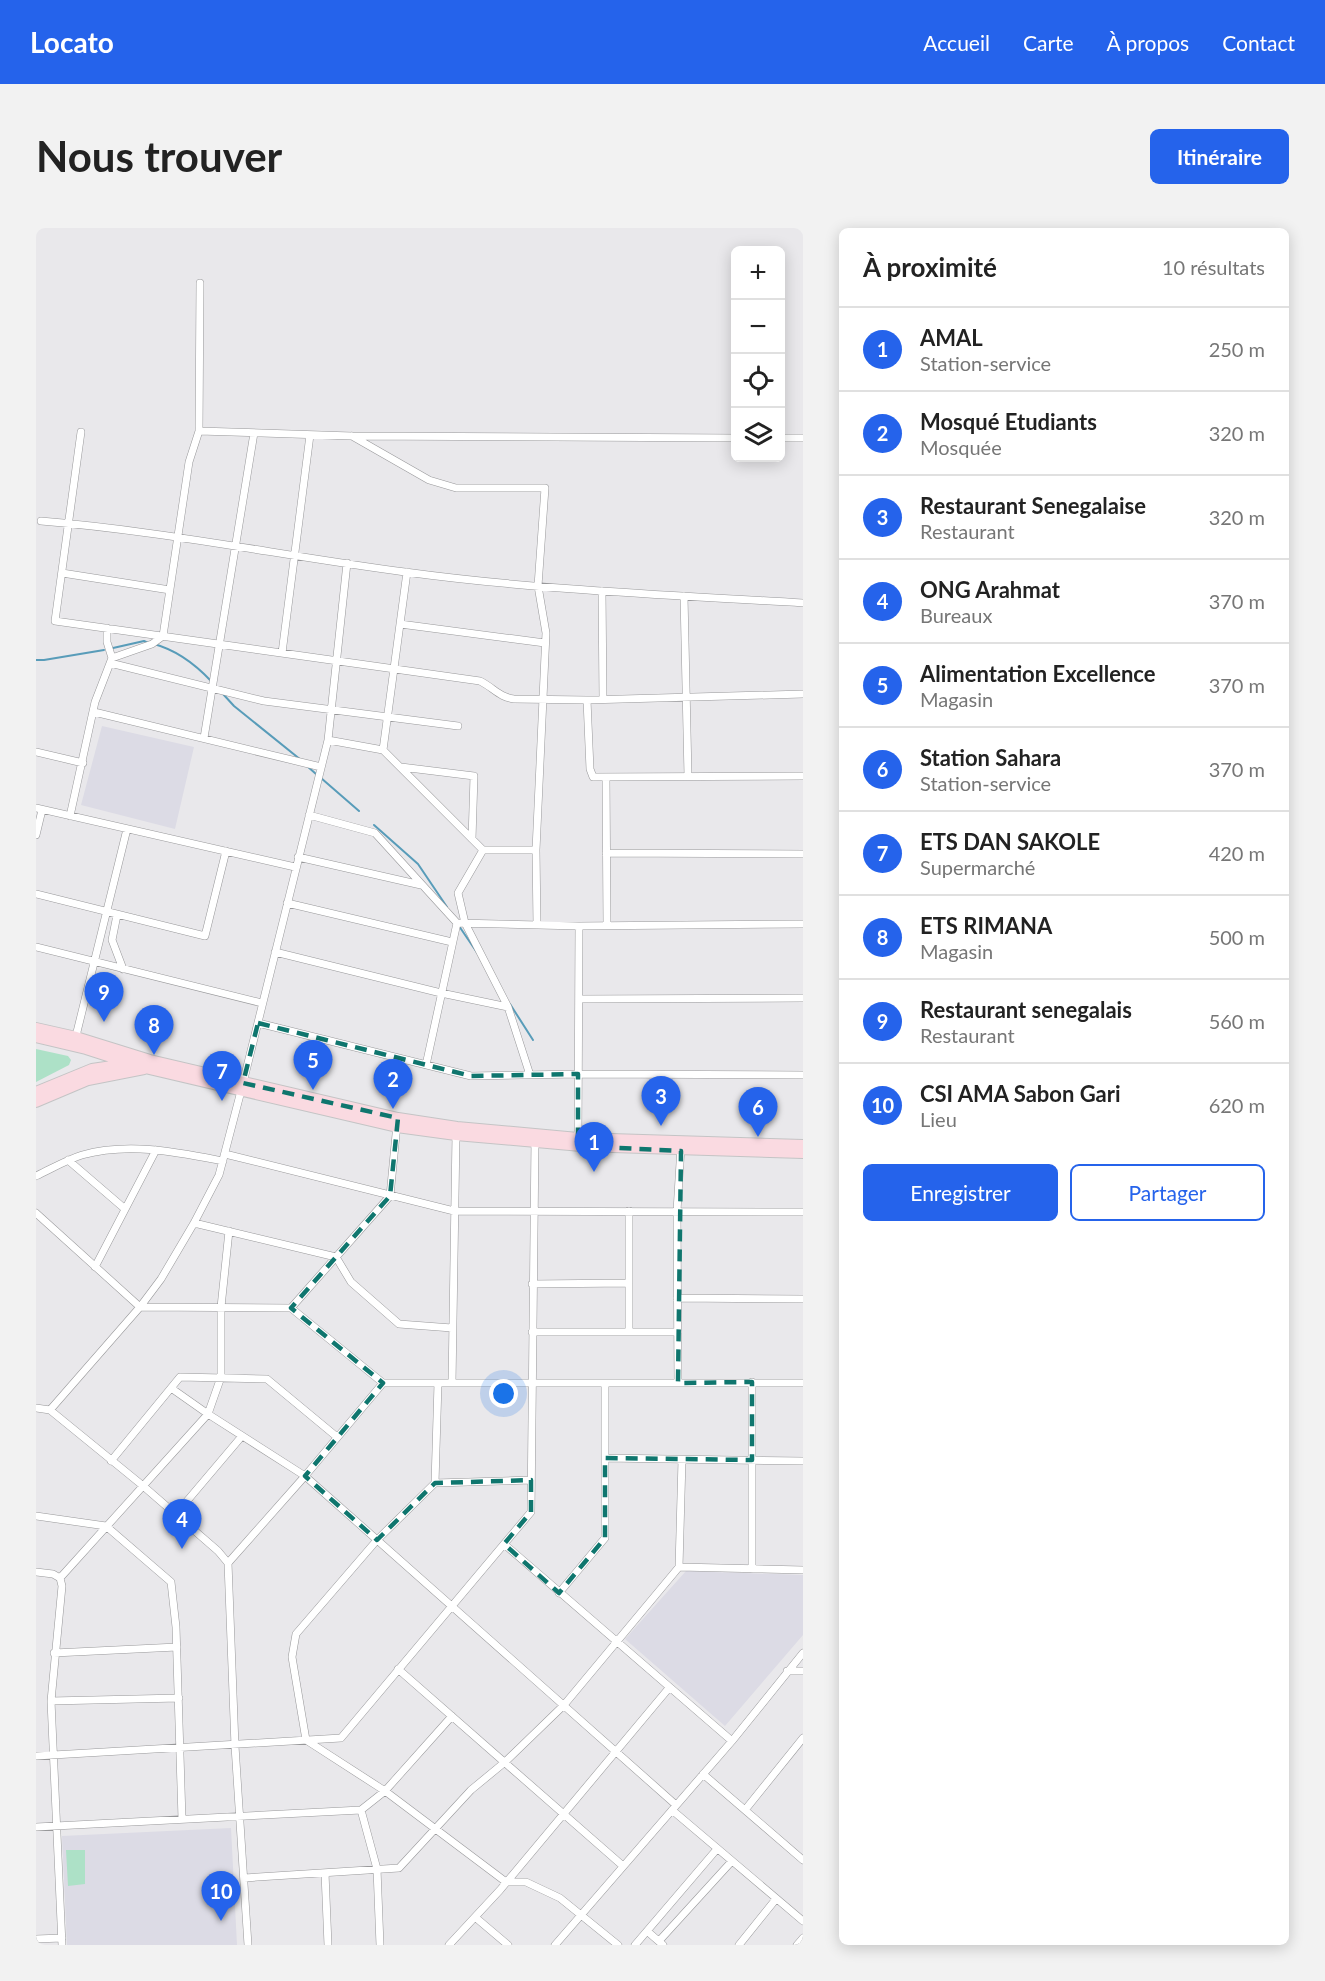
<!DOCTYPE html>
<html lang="fr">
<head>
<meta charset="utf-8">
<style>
  :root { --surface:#fff; --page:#f2f2f2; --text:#222; --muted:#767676; --line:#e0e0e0; --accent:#2563eb }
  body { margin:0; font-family:Lato,sans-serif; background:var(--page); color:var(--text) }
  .controls { position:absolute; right:18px; top:18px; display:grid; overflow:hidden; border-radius:9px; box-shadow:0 3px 15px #0003 }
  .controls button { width:54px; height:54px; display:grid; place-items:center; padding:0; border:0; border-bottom:2px solid var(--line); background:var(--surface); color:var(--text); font:30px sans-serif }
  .you { position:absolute; left:468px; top:1166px; width:21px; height:21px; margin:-15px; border:4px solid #fff; border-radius:50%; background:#1a73e8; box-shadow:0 0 0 9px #1a73e833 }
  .badge { display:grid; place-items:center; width:39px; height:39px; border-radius:50%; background:var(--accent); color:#fff; font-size:20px; font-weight:700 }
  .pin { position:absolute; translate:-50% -50px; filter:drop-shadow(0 2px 3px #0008) }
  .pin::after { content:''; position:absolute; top:32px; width:21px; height:18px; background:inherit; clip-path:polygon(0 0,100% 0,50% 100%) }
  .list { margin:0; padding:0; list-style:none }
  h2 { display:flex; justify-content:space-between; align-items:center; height:78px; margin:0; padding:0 24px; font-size:26px }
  h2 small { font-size:20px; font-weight:400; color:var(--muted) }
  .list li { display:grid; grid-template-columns:39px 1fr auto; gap:18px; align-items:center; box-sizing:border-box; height:84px; padding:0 24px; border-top:2px solid var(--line) }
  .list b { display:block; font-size:22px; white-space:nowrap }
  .list p { margin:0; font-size:20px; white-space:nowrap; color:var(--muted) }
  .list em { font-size:20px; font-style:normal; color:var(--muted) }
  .actions { display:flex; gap:12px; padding:18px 24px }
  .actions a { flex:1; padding:14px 0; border:2px solid var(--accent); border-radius:9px; text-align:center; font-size:21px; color:var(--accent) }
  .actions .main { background:var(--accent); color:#fff }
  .icon { flex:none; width:33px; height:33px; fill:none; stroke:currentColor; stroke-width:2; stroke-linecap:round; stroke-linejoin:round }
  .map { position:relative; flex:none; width:767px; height:1717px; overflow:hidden; border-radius:9px }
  header { display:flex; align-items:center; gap:36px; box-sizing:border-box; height:84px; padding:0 30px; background:var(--accent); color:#fff }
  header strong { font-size:28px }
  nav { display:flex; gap:33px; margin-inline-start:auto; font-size:21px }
  .intro { display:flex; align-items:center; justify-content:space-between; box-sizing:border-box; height:144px; padding:0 36px }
  h1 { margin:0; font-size:42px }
  .button { padding:15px 27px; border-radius:9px; background:var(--accent); color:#fff; font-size:21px; font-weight:700 }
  main { display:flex; gap:36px; padding:0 36px }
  aside { flex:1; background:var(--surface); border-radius:9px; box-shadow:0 3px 15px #0003 }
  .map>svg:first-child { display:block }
  .built { fill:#dcdbe5 }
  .green { fill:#ade1c7 }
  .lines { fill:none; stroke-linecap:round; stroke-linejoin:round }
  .stream { stroke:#589cb9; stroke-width:2 }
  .street-casing { stroke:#98989a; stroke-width:8 }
  .primary-casing { stroke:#c4c4c5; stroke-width:12 }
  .street { stroke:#fff; stroke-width:7 }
  .primary { stroke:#fadae1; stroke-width:10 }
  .marked { fill:none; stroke:#0f766e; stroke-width:4.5; stroke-dasharray:12 8; stroke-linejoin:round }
</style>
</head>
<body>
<header>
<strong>Locato</strong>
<nav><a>Accueil</a><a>Carte</a><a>À propos</a><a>Contact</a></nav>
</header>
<div class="intro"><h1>Nous trouver</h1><a class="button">Itinéraire</a></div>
<main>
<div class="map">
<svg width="767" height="1717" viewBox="0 0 767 1717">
  <rect width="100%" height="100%" fill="#e9e8eb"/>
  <!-- built -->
  <path class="built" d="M66,498l92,21 -19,82 -94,-24z
    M650,1343l117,4v60l-78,91 -100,-87z
    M195,1600l6,117h-170l-5,-109z"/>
  <!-- green -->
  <path class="green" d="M0,821l32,7 3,4 -2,5 -33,17z
    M30,1622h19v34l-17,2z"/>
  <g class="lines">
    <!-- stream -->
    <path class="stream" d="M118,416c22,6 41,20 57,37
      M77,420l31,-7 4,2
      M0,432h8l60,-10
      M187,466l11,12 67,54
      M271,538l9,8
      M285,550l38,33
      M338,597l44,39 29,43
      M423,698l19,28
      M474,776l23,36"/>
    <defs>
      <path id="street" d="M163,203l153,5 384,2
        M45,204l-26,189 425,60c14,7 19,16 34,18l73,1 216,-6
        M316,208l77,44 27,8h89l-7,98 8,47 -10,217 1,75
        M744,210h23
        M5,293c122,10 243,35 364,51 132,18 265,23 398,31
        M26,345l108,17
        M566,363l1,108
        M648,368l4,180
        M364,396l145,19
        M71,400v14l5,16
        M246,425l28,-218
        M74,435l154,38 194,25
        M551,472l3,69 3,8 210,-1
        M58,484l227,55
        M168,510l50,-305
        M292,512l55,10 100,100h53
        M347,522l24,-178
        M0,524l47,11
        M365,539l73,9 -2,63
        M570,549l1,148
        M0,580l259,59
        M273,587l66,18 82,90 122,3 224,-2
        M34,588l25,-114 17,-44 40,-14 11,-8 26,-174 10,-31 1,-148
        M0,607l6,-25
        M447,622l-25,43 7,30 43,84
        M570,625l197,1
        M262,629l123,28
        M0,666l169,42 21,-85
        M251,675l165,39
        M81,687l-5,25 11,29
        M0,719l226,56
        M239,724l166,41 67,14 22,68
        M543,771l224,-1
        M222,795l213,53 107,-2 225,1
        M39,812l52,-211
        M390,837l31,-142
        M542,910l1,-212
        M189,926l229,57 349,1
        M32,932l57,49
        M0,948c15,-7 30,-16 46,-21 47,-13 94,-3 141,6
        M0,985l104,94 151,1 92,75h420
        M158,995l142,34 15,25 48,42 53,4
        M59,1039l61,-117
        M496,1056l97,-1
        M641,1070l126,1
        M255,1080l99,-112 7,-72
        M496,1104h146
        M593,1104v-121
        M402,1155l-3,100 -58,57 -81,94 -4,23 14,83 79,51 121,91h20l34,16 58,47
        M416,1155l4,-248
        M642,1155l-1,-172 4,-64
        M135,1160l37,26 97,62 371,329
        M0,1180l14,2 92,75 76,66 10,12 7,183 13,199
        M14,1182l90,-103 21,-28 33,-56 25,-48 22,-84 87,-351 19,-177
        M569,1230l198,3
        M75,1233l69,-84 87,2 70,58
        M399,1255l96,-3
        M140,1286l66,-78
        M0,1288l70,10 65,56 5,45 6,192
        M468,1316l228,197
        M192,1335l77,-87 78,-93
        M643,1339l124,3
        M716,1341v-187
        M0,1344l17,2 7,4
        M24,1350l148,-164 13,-37v-70l8,-76
        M24,1350l2,8 -11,115 11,244
        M523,1365l46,-55v-155
        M18,1425l123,-6
        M362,1441l225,197
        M751,1443h16
        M15,1473l128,-3
        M0,1528l305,-18 190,-226 4,-372
        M667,1546l100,86
        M636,1582l131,111
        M709,1582l58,-72
        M0,1599l325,-17
        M289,1645l3,72
        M208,1650l155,-10 72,-78 34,-28 59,-57 115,-138 3,-107
        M439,1689l33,28
        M611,1703l16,14
        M0,1711l26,-1
        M623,1713l73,-80
        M344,1717l-3,-76 -16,-59 24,-19 67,-75
        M413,1717l51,-55 169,-202
        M519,1717l177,-204 71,-88
        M599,1717l82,-96
        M703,1717l37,-46
        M761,1717l6,-7"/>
      <path id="primary" d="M0,800l40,9 74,23 248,58 59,9 121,11 225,7
        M0,809l50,12 59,19 252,59 59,8 125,11 222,7
        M0,864l56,-23 34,-5
        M0,874l52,-22 56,-11"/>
    </defs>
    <!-- street casing -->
    <use href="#street" class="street-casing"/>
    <!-- primary casing -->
    <use href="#primary" class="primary-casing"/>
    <!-- street -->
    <use href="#street" class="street"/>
    <!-- primary -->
    <use href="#primary" class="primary"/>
  </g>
  <!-- marked area -->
  <path class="marked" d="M222,795l213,53 107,-2v72l103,5 -3,232 74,-1v78l-147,-2v80l-46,55 -55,-49 27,-32v-32l-96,3 -58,57 -72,-64 78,-93 -92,-75 99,-112 8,-78 -155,-35z"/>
</svg>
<div class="controls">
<button>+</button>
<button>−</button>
<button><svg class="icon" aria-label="locate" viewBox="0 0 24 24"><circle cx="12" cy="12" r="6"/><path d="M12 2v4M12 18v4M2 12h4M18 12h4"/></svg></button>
<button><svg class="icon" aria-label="layers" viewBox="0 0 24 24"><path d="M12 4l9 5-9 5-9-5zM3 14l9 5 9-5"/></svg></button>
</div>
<div class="you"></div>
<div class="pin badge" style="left:558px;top:944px">1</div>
<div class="pin badge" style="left:357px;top:881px">2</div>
<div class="pin badge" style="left:625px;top:898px">3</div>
<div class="pin badge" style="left:146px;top:1321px">4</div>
<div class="pin badge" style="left:277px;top:862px">5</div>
<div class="pin badge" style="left:722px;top:909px">6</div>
<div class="pin badge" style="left:186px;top:873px">7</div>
<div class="pin badge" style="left:118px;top:827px">8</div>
<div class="pin badge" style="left:68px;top:794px">9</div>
<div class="pin badge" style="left:185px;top:1693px">10</div>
</div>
<aside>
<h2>À proximité<small>10 résultats</small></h2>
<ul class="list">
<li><span class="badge">1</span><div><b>AMAL</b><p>Station-service</p></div><em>250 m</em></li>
<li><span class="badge">2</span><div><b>Mosqué Etudiants</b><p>Mosquée</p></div><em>320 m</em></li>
<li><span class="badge">3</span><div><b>Restaurant Senegalaise</b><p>Restaurant</p></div><em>320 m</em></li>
<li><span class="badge">4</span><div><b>ONG Arahmat</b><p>Bureaux</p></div><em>370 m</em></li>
<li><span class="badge">5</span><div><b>Alimentation Excellence</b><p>Magasin</p></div><em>370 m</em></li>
<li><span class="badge">6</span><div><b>Station Sahara</b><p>Station-service</p></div><em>370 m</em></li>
<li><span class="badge">7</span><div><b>ETS DAN SAKOLE</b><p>Supermarché</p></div><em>420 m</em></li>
<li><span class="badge">8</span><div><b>ETS RIMANA</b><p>Magasin</p></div><em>500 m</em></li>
<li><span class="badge">9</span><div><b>Restaurant senegalais</b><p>Restaurant</p></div><em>560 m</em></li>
<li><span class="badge">10</span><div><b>CSI AMA Sabon Gari</b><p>Lieu</p></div><em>620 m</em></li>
</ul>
<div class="actions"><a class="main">Enregistrer</a><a>Partager</a></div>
</aside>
</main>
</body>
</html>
